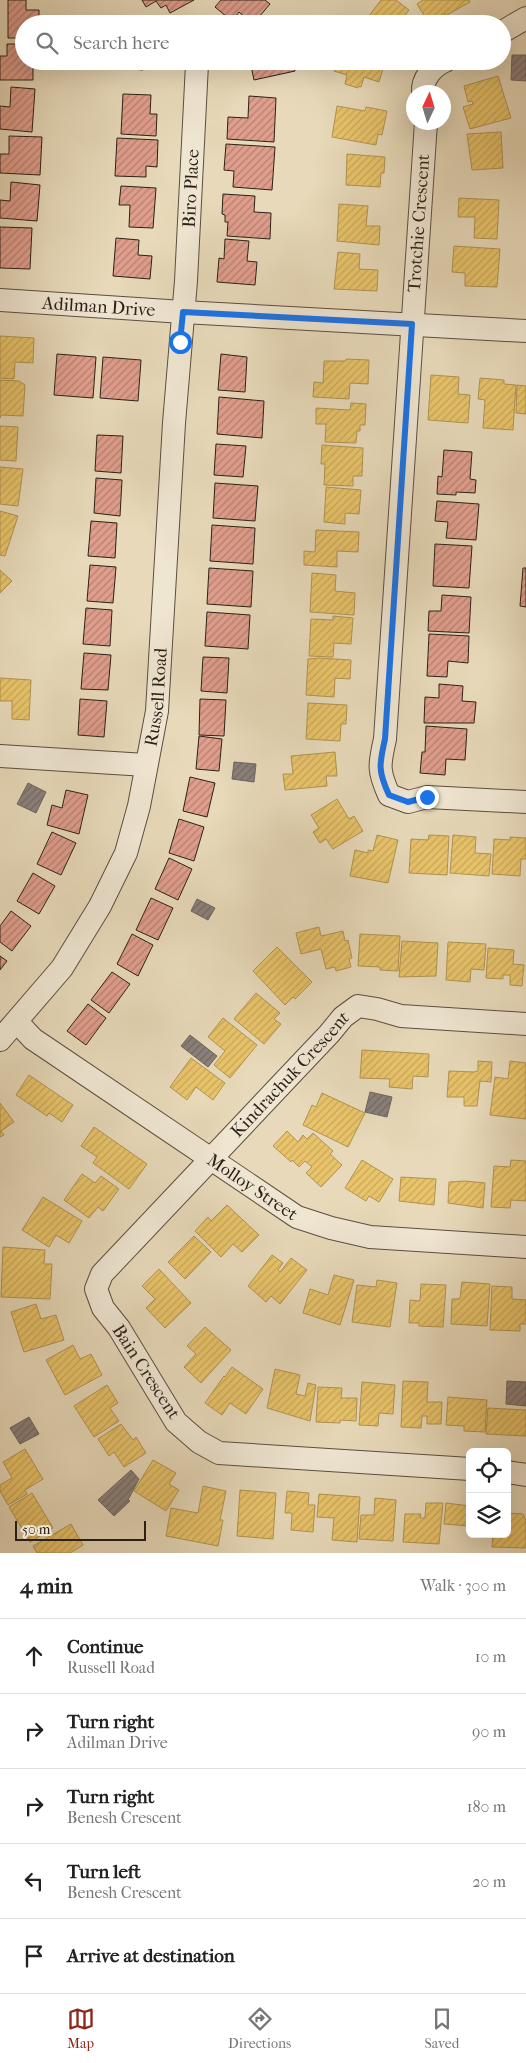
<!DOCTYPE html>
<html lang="en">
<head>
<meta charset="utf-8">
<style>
  :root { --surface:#fff; --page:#f2f2f2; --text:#222; --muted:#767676; --line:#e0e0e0; --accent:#8f2418 }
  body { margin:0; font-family:"IM FELL French Canon",serif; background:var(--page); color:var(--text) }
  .controls { position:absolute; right:15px; bottom:15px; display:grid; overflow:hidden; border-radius:8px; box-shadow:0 5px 20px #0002 }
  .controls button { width:45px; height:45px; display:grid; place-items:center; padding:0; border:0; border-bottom:1px solid var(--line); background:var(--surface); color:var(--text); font:25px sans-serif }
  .compass { position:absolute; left:406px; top:85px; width:45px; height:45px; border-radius:50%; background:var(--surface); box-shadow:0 5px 20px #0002; rotate:4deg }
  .scale { position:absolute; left:15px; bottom:12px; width:131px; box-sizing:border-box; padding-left:5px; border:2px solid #2c2018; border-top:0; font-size:14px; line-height:18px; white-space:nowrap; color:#2c2018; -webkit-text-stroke:4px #efe6d2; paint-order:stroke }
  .stop { position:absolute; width:15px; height:15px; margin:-11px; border:4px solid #1a73e8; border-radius:50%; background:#fff }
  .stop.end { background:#1a73e8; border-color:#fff; box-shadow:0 1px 5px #0008 }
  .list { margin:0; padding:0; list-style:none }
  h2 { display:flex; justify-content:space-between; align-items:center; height:65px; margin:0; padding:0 20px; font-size:21px }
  h2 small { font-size:16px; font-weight:400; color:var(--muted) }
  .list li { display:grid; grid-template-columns:32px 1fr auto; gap:15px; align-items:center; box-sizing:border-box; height:75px; padding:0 20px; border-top:1px solid var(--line) }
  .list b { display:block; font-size:19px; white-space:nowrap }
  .list p { margin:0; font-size:16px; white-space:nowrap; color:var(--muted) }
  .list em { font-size:16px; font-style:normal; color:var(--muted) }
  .icon { flex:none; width:28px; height:28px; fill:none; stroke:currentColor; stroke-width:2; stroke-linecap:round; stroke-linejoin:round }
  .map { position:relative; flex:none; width:526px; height:1553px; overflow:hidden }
  .search { position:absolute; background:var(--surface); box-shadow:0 5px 20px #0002; left:15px; right:15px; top:15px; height:55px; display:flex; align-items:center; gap:12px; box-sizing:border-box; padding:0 18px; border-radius:28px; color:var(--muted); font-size:19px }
  .sheet { height:440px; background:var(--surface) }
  nav { display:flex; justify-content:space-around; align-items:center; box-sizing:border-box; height:70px; border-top:1px solid var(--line); background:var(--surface); font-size:14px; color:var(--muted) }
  nav a { display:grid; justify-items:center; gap:2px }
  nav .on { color:var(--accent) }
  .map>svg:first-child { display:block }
  .homes { fill:url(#homes-hatch); stroke:#b09351 }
  .industry { fill:url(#industry-hatch); stroke:#6e645e }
  .building { fill:url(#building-hatch); stroke:#2c2018 }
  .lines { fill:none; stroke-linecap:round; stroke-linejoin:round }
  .minor-casing { stroke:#5b4e40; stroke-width:24 }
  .minor { stroke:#efe6d2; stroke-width:22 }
  .route { stroke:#1a73e8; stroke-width:6 }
  .labels { text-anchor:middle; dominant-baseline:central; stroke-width:5; stroke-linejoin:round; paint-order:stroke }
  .street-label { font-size:18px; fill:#2c2018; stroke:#efe6d2 }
</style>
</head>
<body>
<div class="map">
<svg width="526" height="1553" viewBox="0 0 526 1553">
  <defs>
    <pattern id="homes-hatch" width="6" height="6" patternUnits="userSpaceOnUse" patternTransform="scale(1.25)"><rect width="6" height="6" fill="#e9c46a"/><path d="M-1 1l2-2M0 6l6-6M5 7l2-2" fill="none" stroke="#c8a85b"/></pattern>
    <pattern id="industry-hatch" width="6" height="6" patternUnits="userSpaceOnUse" patternTransform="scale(1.25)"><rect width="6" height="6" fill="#8a817c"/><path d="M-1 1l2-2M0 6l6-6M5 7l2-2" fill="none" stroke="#716965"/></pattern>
    <pattern id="building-hatch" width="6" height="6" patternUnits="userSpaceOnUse" patternTransform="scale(1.25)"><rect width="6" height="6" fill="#e09e8c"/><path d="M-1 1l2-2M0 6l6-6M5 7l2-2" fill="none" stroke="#b68071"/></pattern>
  </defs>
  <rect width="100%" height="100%" fill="#e7d9b9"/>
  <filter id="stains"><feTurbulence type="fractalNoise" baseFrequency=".004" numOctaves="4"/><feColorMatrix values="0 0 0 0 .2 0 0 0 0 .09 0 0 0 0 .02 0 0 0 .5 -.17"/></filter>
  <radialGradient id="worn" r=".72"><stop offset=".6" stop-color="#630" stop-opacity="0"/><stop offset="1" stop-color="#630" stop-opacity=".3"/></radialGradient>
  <!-- homes -->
  <path class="homes" d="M381,0h15l13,10 -11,14h-35z
    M423,0h46l1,2 -25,14 -1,-3 -15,10 -12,-19z
    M337,61h47l1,1 -6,20 -15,-5 -3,10 -2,-1 -1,2 -13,-4 2,-9 -13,-4z
    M498,76l13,42 -41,11 -7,-22 10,-3 -1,-3 -4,1 -4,-16z
    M337,106l28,5 1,-4 21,4 -5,24 -4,-1 -2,11 -44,-8z
    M501,132l2,36 -31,2 -5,-36z
    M347,154l38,3 -1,16h-3l-1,14 -34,-2z
    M459,198l40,2 -2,39 -23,-1 1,-21h-17z
    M339,204l29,2 -2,20h14l-1,19 -42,-4z
    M454,246l46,3 -3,38 -32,-1v-13l-13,-1z
    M338,252l22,2 -1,15 19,1 -1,21 -43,-2z
    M0,336l34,2 -1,25 -18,-1 -1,17 -14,-1z
    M346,359l23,1 -1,24 -18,-1 -1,16 -36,-2 1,-15 9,1 1,-22h22z
    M431,375l28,2 -1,17 12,1 -2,28 -40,-3z
    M480,378l24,2v4l12,1 -3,45 -30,-2 2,-28 -7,-1z
    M0,380l19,1 6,4 -2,31 -22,-1 -1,3z
    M517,385l9,1v28l-10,-1z
    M351,403l15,1 -1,21h-5v6h-3l-1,12 -31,-1 1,-18h-10v-16l34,2z
    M0,426l18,1 -2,34 -16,-1z
    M322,445l41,3 -1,28h-9v10l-29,-1 1,-21h-4z
    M0,467l23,2 -5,37 -18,-2z
    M326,487l35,3 -2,24 -14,-1v11l-21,-2z
    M0,511l18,5 -13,40 -5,-1z
    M316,530l43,2 -1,20 -21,-1v16l-33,-2v-14l11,1z
    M0,570l12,11 -12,12z
    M312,573l24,2 -1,16 20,2 -1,22 -44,-3z
    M333,616l20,2 -2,26 -17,-1 -1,14 -24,-1 2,-37 22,1z
    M319,658l32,2 -1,19 -15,-1 -1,19 -28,-2 2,-36z
    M0,678l31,2 -2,40 -17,-1v-18h-12z
    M308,703l39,2 -1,19h-5l-1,17 -34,-2z
    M335,752l2,24h-11l1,10 -42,4 -2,-16h10l-2,-18z
    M337,799l12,20 5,-3 9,15 -30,18 -7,-10 -6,4 -7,-11 6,-4 -8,-13z
    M377,835l21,5 -10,43 -38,-7 5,-26 13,3v-3l5,1z
    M429,835l20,1 -2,39 -38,-2 2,-34 17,1z
    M453,835l23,2 -1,16 16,1 -2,22 -39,-3z
    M510,837l16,1v21h-5l-1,17 -28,-2 2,-35 16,1z
    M319,927l2,9 22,-5 2,10 3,-1 4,18 -3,1 2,8 -15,4 -1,-4 -9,2 -5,-20 -20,5 -5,-21z
    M360,934l40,2 -2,35 -18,-1v-3l-22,-1z
    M402,941l36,2 -2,33 -37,1z
    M448,942l38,2 -2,26 -13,-1 -1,13 -24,-2z
    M277,947l35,35 -17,17 -2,-2 -8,8 -32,-34z
    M488,948l26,2 -1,14 11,1 -2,21 -12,-1v-10h-7v4l-17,-1z
    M256,993l24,20 -6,6 7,5 -17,20 -30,-25z
    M223,1018l34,27 -27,33 -16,-13 11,-14 -17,-14z
    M362,1050l67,4 -1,23 -15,-1 -1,13 -23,-2 1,-8 -30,-1z
    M191,1058l34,25 -12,17 -17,-13 -9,13 -17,-13z
    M478,1061l14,1 -1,20 -11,-1 -3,25h-13v-9h-17l2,-26 25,1 4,-1z
    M510,1061l16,2v56l-36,-4 5,-38 13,2z
    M29,1075l44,30 -11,17 -13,-9 -2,3 -31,-21z
    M322,1093l43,20 -17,34 -45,-22 9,-20 4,2z
    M0,1103l14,19 -13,9 3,4 -4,2z
    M94,1127l53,37 -18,25 -36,-26 4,-6 -16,-11z
    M287,1131l11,11 5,-7 4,4 6,-6 20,18 -3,3 12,11 -21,22 -15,-14 6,-6 -7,-6 -6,6 -7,-7 -1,2 -18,-16z
    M362,1160l31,19 -14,23 -10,-6 -3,5 -21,-13z
    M511,1160l15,1v40l-15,-1 -1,8 -19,-1 3,-41 16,1z
    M82,1174l13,9 6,-7 18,13 -16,22 -5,-4 -9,11 -25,-18z
    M401,1177l35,2 -2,26 -35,-4z
    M465,1181l20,2 -2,25 -35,-5 1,-21z
    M43,1197l39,24 -13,22 -13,-8 -7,12 -27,-17z
    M227,1205l32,30 -17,17 -9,-8 -12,13 -26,-26 13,-14 3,4z
    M194,1236l17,16 -26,27 -17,-17z
    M3,1247l42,3 -1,14h8l-2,35 -49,-2z
    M272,1255l11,8 -5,7 2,2 11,-14 16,12 -27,34 -9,-8 -5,6 -18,-16z
    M159,1269l32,34 -26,25 -19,-20 9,-9 -13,-13z
    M334,1275l20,5 -14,45 -37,-12 7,-24 18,6z
    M377,1280l20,3 -7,44 -38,-5 5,-37 19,2z
    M462,1282l28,2 -3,42 -36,-2 1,-25h8z
    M421,1284l25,1 -3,42 -24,-1v-3h-10l1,-23 10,1z
    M492,1286l20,1v12l14,1v24h-6v7l-30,-1z
    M36,1304l5,15 15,-4 8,25 -40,12 -13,-40z
    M205,1327l26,23 -30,33 -17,-16 12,-13 -9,-8z
    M73,1345l7,14 11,-5 11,21 -37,20 -19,-35z
    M232,1367l31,22 -17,25 -16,-11 -8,12 -17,-12 19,-27 1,1z
    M275,1369l25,6 -4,19 9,2 3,-13 8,2 -6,36 -43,-13z
    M403,1381l25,1 -1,20h15l-1,22h-14v-8h-5l-1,12 -20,-1z
    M362,1382l33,3 -2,29 -14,-1 -1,13 -19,-1z
    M107,1385l11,18 -8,5 9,13 -25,16 -20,-31z
    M318,1387l24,1 -1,10h16l-1,23 -16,-1v3l-24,-1z
    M448,1397l39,3 -2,32 -21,-1v-5l-18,-1z
    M488,1408l38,2v26l-40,-2z
    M121,1424l12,16 3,-3 10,16 -22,14 -10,-15 -5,4 -11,-17z
    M25,1449l18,30 -18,11 2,4 -19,11 -8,-14v-6l12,-7 -9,-16z
    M153,1460l23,13 -7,11 10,6 -13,21 -32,-20z
    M203,1486l23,5 -6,29h3l-5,26 -52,-10 5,-28 27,5z
    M240,1490l36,3 -3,46 -36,-3z
    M287,1491l22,2 -1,12h7l-2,27 -22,-2 1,-17h-7z
    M32,1493l21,35 -23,14 -21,-35z
    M319,1494l41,3 -3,45 -25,-2 2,-22 -17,-1z
    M375,1498l21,2 -3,41 -34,-2 2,-24h13z
    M426,1503h17l-4,41 -36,-2 2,-28h16l-1,4h5z
    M446,1503l24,3v20l-26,-2z
    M507,1513l16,1 3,7v27l-34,-1 1,-13h14z
    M71,1524l12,21 -13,8h-33l-4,-7z"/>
  <!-- industry -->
  <path class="industry" d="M512,55h14v26l-15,-1z
    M234,762l22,2 -2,18 -22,-3z
    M28,783l18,9 -10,21 -19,-9z
    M197,899l18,9 -7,12 -17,-9z
    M190,1035l27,21 -9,11 -27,-21z
    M370,1092l22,5 -5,20 -22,-5z
    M507,1381l19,1v24l-20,-2z
    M29,1417l10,17 -19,10 -10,-16z
    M131,1470l8,9 -11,21 2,1 -16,15 -16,-16z"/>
  <!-- building -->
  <path class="building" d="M8,0h18v10h13v14h-15v14h-16z
    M142,0h52l-24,13 -4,-8 -5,3 -5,-7 -10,6z
    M221,0h44l5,4 -17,20 -14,-12 -7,9 -17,-14z
    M97,17l37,4v3h-38z
    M7,44h17v17h9v19h-33v-24h7z
    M92,61h52l-1,9 -51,-5z
    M250,61h43l2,10 -41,9z
    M11,87l24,2 -3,43 -32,-3v-23l10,1z
    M123,94l28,1 -1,19h7l-1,22 -35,-2z
    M249,96l27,2 -2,44 -47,-3 1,-22 20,1z
    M9,136l33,1 -2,38 -40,-2v-19h9z
    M117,138l41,2 -1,27 -11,-1v11l-31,-1z
    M226,144l49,3 -3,43 -39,-3 1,-16 -10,-1z
    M11,182l29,3 -3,36 -37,-3v-18l10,1z
    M121,186l35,2 -3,40 -24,-1 1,-22h-11z
    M223,194l32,2 -1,16 17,1 -1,26 -43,-3 1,-14h-3v-7l-3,-1z
    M0,227l32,1 -2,41 -30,-1z
    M116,238l23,2 -1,15 14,1 -2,23 -37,-3z
    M225,239l24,2 -2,20 10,1 -2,23 -38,-3 2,-24 5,1z
    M57,354l39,3 -3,41 -39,-3z
    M221,354l26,3 -2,35 -27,-2z
    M103,357l38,3 -3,41 -38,-3z
    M219,397l45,4 -2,37 -45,-4z
    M97,435l26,1 -2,37 -26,-2z
    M216,444l30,2 -3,31 -29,-2z
    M444,450l28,2 -2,27 6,1 -1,13 -19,-1v3l-19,-1 1,-18 4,1z
    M96,478l26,2 -2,36 -26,-3z
    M215,483l43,3 -3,35 -42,-3z
    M437,501l42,3 -3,36 -30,-2 2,-16 -13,-1z
    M91,521l26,2 -2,35 -27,-2z
    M212,525l43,3 -2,36 -43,-3z
    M435,544l37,2 -3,42 -36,-2z
    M90,565l26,2 -3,36 -26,-2z
    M209,568l44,3 -2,36 -44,-3z
    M523,568h3v39l-6,-1z
    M442,595l29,2 -2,36 -41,-2 1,-20h12z
    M86,608l26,2 -2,36 -27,-2z
    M207,612l43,3 -2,34 -43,-3z
    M429,634l40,2 -1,27 -20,-2 -1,16 -20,-1z
    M84,653l27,2 -3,35 -27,-1z
    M203,657l26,1 -2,35 -26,-2z
    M439,684l24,2 -1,15 14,1 -2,21h-50l1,-26 14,1z
    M80,699l27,2 -3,36 -26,-2z
    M200,699l26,1 -2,36 -25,-1z
    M426,726l41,3 -2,31 -19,-1 -1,16 -25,-2 2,-21h3z
    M199,736l23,3 -3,32 -23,-2z
    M190,777l25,6 -8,34 -24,-6z
    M66,790l22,5 -9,39 -32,-9 5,-20 10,3z
    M179,819l25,8 -10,34 -25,-8z
    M52,832l24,11 -15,32 -24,-11z
    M169,858l23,11 -14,31 -23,-11z
    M33,873l22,13 -16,28 -22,-13z
    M151,898l22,10 -15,32 -22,-10z
    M11,911l20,15 -19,25 -12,-9v-16z
    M132,934l21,11 -15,31 -21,-12z
    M0,956l7,5 -7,9z
    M112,972l18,12 -21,29 -18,-13z
    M88,1004l18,14 -20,27 -19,-14z"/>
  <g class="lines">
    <defs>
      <g id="minor">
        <path d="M502,32l24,-14"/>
        <path d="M423,92c-1,-13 10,-26 22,-31"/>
        <path d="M426,122l-41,617c-6,26 -7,32 4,56l19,7 19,-5 99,5"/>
        <path id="s1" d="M0,300l183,12 343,19"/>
        <path d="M0,756l146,9"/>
        <path id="s2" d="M17,1022l16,17 264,178 34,11 39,9 156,10"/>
        <path id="s3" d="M0,1040l62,-72 38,-62 26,-53 13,-47 18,-95 17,-288 12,-142 11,-217"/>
        <path id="s4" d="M470,1469l-251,-16 -20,-11 -23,-20 -57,-94 -16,-20 -7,-19 6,-15 227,-240 14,-17 15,-11 19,3 24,7 125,8"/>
        <path d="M507,1472l19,3"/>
      </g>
    </defs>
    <!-- minor casing -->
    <use href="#minor" class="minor-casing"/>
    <!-- minor -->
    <use href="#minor" class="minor"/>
  </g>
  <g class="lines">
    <!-- route -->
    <path class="route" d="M180,342l3,-30 229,12 -27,415c-6,26 -7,32 4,56l19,7 19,-5"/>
  </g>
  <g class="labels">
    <!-- street labels -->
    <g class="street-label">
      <text stroke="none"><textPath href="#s3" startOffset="896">Biro Place</textPath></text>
      <text transform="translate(419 223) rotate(-86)">Trotchie Crescent</text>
      <text stroke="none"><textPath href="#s1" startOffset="99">Adilman Drive</textPath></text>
      <text stroke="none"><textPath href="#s3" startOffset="386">Russell Road</textPath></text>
      <text stroke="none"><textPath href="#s4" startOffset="751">Kindrachuk Crescent</textPath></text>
      <text stroke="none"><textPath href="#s2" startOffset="288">Molloy Street</textPath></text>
      <text transform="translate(146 1372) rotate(57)">Bain Crescent</text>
    </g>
  </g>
  <rect width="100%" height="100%" filter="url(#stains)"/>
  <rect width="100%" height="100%" fill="url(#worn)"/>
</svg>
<div class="controls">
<button><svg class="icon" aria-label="locate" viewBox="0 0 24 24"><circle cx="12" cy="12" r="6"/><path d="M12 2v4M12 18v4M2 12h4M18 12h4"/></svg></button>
<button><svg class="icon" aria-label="layers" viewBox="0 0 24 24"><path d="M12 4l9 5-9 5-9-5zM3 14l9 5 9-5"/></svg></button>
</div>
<svg class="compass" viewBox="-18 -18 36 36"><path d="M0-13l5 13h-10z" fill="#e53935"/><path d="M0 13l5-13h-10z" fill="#767676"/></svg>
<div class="scale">50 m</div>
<div class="stop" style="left:180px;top:342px"></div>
<div class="stop end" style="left:427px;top:797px"></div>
<div class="search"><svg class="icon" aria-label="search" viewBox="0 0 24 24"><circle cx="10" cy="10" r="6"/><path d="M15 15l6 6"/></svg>Search here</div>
</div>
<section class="sheet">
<h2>4 min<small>Walk · 300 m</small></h2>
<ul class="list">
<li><svg class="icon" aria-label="ahead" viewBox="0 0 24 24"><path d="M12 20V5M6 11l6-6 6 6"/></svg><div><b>Continue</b><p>Russell Road</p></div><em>10 m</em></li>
<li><svg class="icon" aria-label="right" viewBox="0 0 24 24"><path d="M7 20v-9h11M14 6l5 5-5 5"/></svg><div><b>Turn right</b><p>Adilman Drive</p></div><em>90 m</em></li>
<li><svg class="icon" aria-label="right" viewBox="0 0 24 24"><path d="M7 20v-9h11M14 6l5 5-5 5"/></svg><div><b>Turn right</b><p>Benesh Crescent</p></div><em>180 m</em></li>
<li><svg class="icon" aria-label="left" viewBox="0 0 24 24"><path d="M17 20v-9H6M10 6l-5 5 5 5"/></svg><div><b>Turn left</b><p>Benesh Crescent</p></div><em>20 m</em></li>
<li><svg class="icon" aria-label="arrive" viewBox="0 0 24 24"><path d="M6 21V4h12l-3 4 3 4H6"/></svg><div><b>Arrive at destination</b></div></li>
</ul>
</section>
<nav>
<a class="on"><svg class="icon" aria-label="map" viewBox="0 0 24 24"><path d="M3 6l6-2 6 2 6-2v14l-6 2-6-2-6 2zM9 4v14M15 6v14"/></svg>Map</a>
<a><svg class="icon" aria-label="directions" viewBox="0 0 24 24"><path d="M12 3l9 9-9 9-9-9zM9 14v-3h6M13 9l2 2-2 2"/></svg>Directions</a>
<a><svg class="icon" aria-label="saved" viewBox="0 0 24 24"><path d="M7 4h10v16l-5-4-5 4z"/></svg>Saved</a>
</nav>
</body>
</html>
